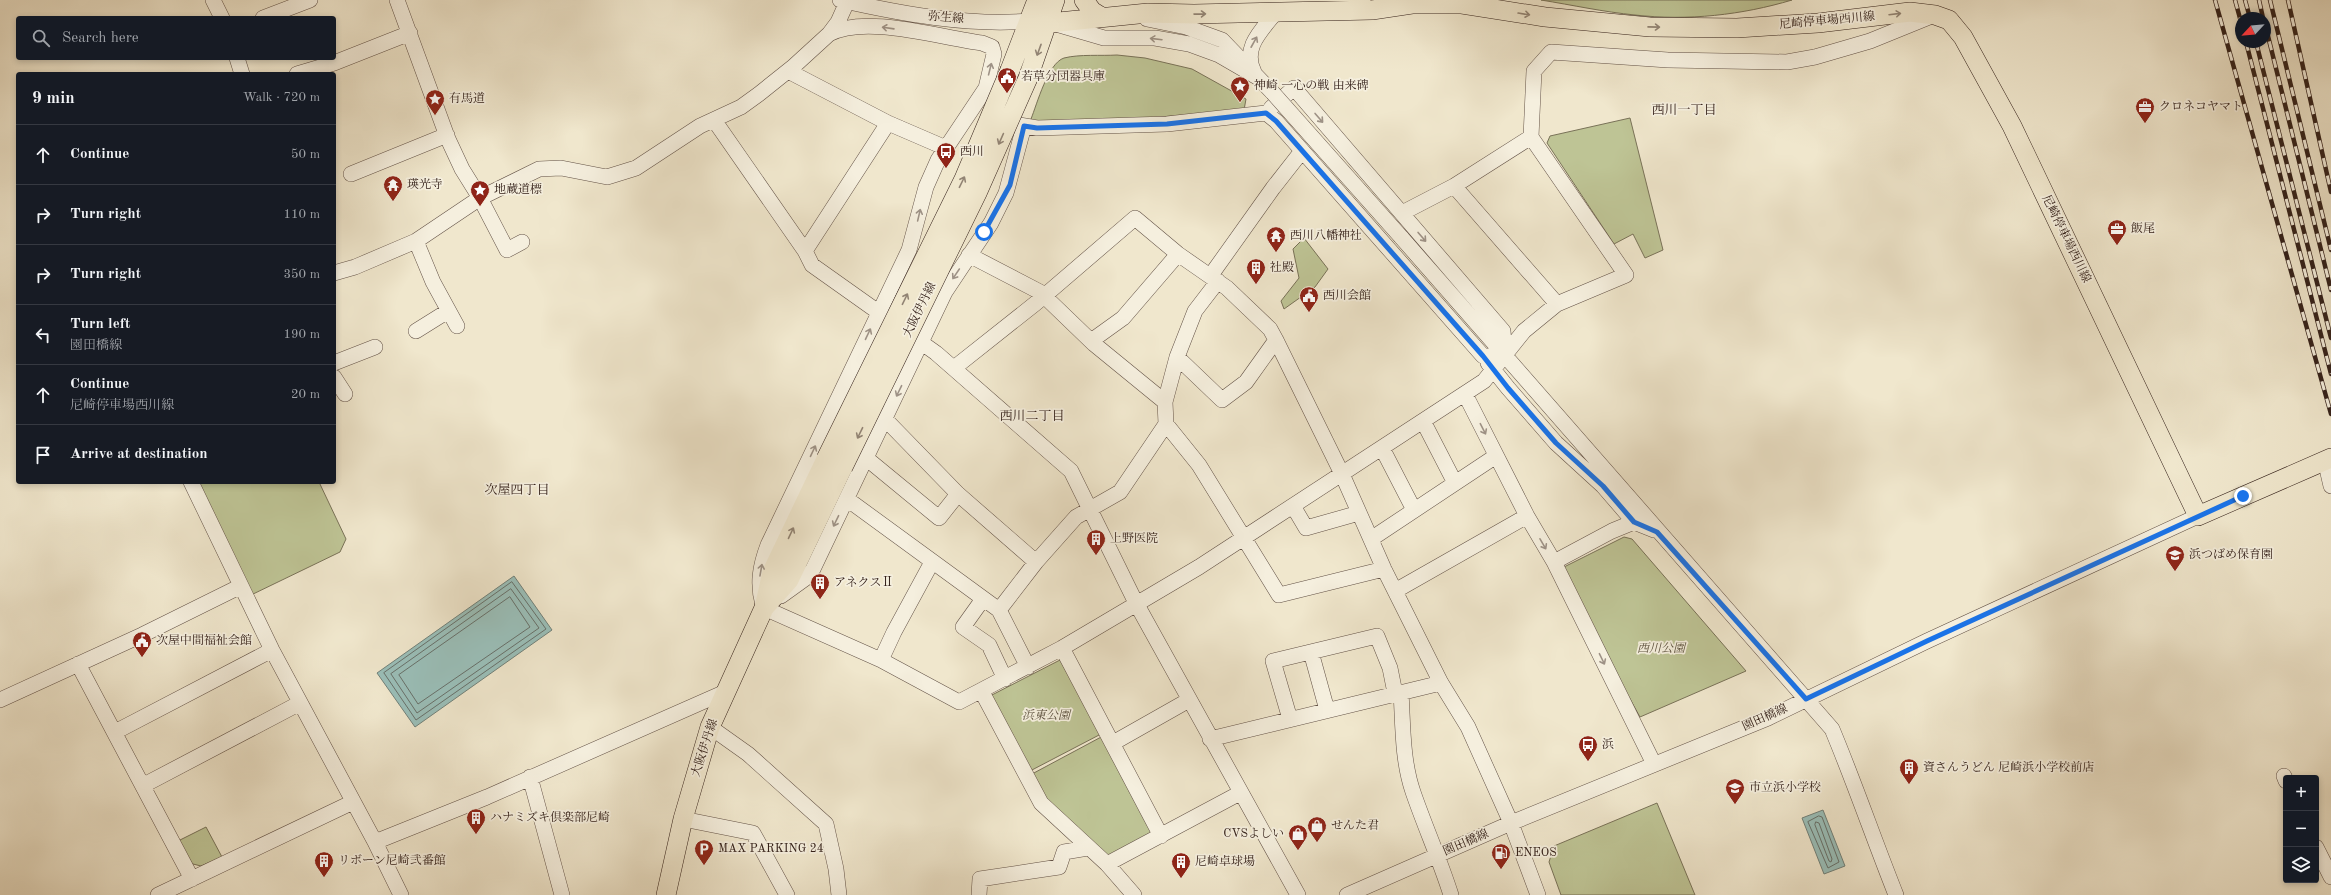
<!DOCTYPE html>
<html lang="en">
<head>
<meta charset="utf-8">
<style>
  :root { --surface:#171b24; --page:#242831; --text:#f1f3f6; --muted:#9ea1a6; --line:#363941 }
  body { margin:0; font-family:"Old Standard TT","Noto Serif JP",serif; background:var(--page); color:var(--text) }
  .controls { position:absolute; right:12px; bottom:12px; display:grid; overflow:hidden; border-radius:4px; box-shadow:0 2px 6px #0003 }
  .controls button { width:36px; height:36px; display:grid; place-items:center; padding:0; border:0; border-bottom:1px solid var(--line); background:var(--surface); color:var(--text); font:20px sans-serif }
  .compass { position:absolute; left:2235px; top:12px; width:36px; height:36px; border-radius:50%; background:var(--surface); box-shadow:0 2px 6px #0003; rotate:244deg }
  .stop { position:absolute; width:12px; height:12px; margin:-9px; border:3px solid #1a73e8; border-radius:50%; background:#fff }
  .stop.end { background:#1a73e8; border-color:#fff; box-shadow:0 1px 4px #0008 }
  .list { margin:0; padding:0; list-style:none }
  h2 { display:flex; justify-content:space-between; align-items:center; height:52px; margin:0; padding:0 16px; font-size:17px }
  h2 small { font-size:13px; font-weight:400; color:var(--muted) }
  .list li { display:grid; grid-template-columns:26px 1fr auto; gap:12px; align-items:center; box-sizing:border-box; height:60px; padding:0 16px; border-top:1px solid var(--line) }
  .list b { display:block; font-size:15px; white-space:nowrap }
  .list p { margin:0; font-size:13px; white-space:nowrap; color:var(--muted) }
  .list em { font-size:13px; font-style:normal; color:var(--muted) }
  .icon { flex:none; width:22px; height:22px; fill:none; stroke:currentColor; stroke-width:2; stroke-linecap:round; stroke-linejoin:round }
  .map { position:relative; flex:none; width:2331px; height:895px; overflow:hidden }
  .search { position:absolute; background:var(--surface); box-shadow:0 2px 6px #0003; left:16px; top:16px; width:320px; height:44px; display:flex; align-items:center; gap:10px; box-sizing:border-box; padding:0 14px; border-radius:4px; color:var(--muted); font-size:15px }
  .panel { position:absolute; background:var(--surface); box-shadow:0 2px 6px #0003; left:16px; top:72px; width:320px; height:412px; border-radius:4px }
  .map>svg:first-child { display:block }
  .green { fill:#bec495; stroke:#797258 }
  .water { fill:#9abfb9; stroke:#718079 }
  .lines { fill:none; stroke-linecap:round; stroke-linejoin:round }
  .shore { stroke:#67706a; stroke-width:1 }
  .minor-casing { stroke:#635247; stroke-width:16 }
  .major-casing { stroke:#34211a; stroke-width:20 }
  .minor { stroke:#f5efde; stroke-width:15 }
  .major { stroke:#f0e7cd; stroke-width:19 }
  .rail-casing { stroke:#34211a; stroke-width:4.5 }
  .rail { stroke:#f5efde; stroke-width:3; stroke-dasharray:9; stroke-linecap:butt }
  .minor-bridge-casing { stroke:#635247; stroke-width:16; stroke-linecap:butt }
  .major-bridge-casing { stroke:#34211a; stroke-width:20; stroke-linecap:butt }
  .minor-bridge { stroke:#f5efde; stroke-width:15 }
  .major-bridge { stroke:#f0e7cd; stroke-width:19 }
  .oneway { stroke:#928474 }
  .oneway2 { stroke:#9e9286 }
  .route { stroke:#1a73e8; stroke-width:5 }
  .labels { text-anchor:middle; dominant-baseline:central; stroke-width:3.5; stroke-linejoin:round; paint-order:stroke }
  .street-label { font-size:12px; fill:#34211a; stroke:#f5efde }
  .poi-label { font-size:12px; fill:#34211a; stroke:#f5efde; text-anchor:start }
  .park-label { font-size:12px; font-style:italic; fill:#5d523f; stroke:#f5efde }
  .neighbourhood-label { font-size:13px; fill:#34211a; stroke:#f5efde }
</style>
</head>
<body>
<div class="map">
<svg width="2331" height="895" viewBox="0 0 2331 895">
  <rect width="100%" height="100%" fill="#f0e7cd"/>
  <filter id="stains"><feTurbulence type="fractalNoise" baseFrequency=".005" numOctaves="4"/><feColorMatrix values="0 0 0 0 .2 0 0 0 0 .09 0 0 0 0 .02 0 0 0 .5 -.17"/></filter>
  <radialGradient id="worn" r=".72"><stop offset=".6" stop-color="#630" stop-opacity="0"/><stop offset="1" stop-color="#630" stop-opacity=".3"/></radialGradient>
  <!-- green -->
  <path class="green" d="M1541,0h251c-50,15 -104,21 -157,15 -31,-3 -63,-10 -94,-15z
    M1117,55l28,3 47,11 54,30 -2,11 -108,9 -98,4 -7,-4c6,-15 17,-56 33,-61 16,-4 37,-2 53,-3z
    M1630,118l33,132 -18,8 -12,-24 -19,10 -67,-101 3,-7z
    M1304,238l24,31 -13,18 -31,22 -3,-8 18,-23 -6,-29z
    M197,482h122l27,57 -6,13 -91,44z
    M1624,537l8,2 114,132 -106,46 -72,-129 -4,-21z
    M1060,660l41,74 -71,37 -40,-75z
    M1103,736l51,94 -2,6 -41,22 -65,-58 -14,-26z
    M1657,803l38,92h-134l-12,-33 5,-16z
    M206,827l16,30 -21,9 -12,-3 -11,-22z"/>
  <!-- water -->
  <path class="water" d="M514,576l38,54 -137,97 -38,-54z
    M1823,810l22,56 -21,8 -22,-56z"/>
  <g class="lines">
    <!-- shore -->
    <path class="shore" d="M512,582l34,47 -130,91 -32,-47z
      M511,589l28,39 -122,85 -26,-39z
      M510,597l20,30 -112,77 -19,-29z
      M1819,816l3,1 17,45 -11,6 -20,-46z
      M1816,822l3,1 13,36 -1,3 -2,-1 -14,-36z"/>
    <defs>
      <path id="minor" d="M213,0l9,18
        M397,0l51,139 14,30 18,29 27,52 15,-8
        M840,0c62,14 127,26 190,21
        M263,18l47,-18
        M1147,19l39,8 36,13 51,53
        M1056,24l48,14h51l34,6 30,11 38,22
        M237,58l5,16
        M788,71l100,52 58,25
        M1254,72c-12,-24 7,-41 22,-60
        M297,74l37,-11 76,-30
        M1271,108l23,-20 209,243 2,24
        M999,116l20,9 18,3 130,-4 99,-11 10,8 207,235 22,-1
        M714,120l91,131 7,14 124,88 135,118 65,132 162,292
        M1531,137l3,-66 17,-19 117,8 119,2 28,-5 55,-16 64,-26
        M351,174l96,-39
        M1454,186l103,118
        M1401,237l431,492c23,55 42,111 64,166
        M416,241l17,41 24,44
        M805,251l83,-128
        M969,255l71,37 54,52 71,58
        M334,273l21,-6 61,-26 64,-43 59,-29 22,-1 46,9 29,-9 64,-42 41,-19 18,-13 35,-28 35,-32 9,-12 9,-20
        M1211,275l62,-87 29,-37
        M1218,281l-23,30 -18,46 -12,45 1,22 33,41 80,130 105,-26
        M416,331l32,-20
        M1091,341l32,-23 55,-64
        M1177,357l45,43 24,-18 30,-42
        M334,363l41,-16
        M1488,363l20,25 48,55 47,43 31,36 20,8
        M954,368l82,-65 99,-85 43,36 49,34 43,41 6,11 66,134 42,95 57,114 27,44 43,96 27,72
        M334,377l11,17
        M1465,394l62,122 27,46 100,202
        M885,419l73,75 78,68
        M1423,421l32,62
        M1382,448l32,62
        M866,458l73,60 19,-24
        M2325,460l6,26
        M191,482l81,168 103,192 26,53
        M847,499l152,111 29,57
        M1293,506l13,22 53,-15
        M1371,539l125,-83
        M1554,562l58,-31 22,-9
        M1395,591l132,-75
        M781,596l25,-18 7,-9 132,-277 46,-69 15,-30 18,-67
        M983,599l-20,28 26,18 16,34
        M763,605c-6,-21 -3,-39 5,-60l141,-295 17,-63 12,-27 48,-72 8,-34 -2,-7 -10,-4c-41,-5 -116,-29 -153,-9
        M764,608l117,52 78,42 103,-54 137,-81 285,-186 40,-50 33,-27 69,-29 -95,-138 -77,49 -52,27
        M999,610l37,-48 40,-45 44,-25 46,-68
        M1062,648l99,188
        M1311,652l16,58
        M881,660l13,-28 38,-70
        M78,664l114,215
        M982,692l59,111 66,61 27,31
        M1401,692c2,32 1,68 12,100 12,35 27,68 38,103
        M0,700l142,-65 99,-49
        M1290,719l-17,-58 104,-25 13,32 5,25
        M710,727l38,27 78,70 10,45 3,26
        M115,732l157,-82
        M1210,739l231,-56
        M1113,743l76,-43
        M2284,776l2,5
        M530,777l32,118
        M144,785l156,-82
        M683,819l70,14 34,62
        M375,842l112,-45 238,-105
        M2316,847l15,30
        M1107,864l133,-71
        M158,895l195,-93
        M979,895l1,-16 79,-12 5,-15 24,-4
        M1347,895l164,-72 257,-105 159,-77 271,-125"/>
      <path id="major" d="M1084,0l8,11 8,5
        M1030,21l19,2 99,-10 46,1 178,-4 40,-6h50l83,13 105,10 87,1 81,-5 92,-11 25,3 14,5 14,17 49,89 186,390 133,-58
        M1010,70l27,-70
        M1028,78l27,-78
        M765,607l24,-27 54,-113
        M666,895l17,-76 27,-92 54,-119 8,-36 54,-113"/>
    </defs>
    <!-- minor casing -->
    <use href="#minor" class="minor-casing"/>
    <!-- major casing -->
    <use href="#major" class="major-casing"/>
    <!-- minor -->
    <use href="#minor" class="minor"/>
    <!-- major -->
    <use href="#major" class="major"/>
    <defs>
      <path id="rail" d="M2215,0l116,414
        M2235,0l6,22
        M2245,0l5,18
        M2259,0l4,18
        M2270,0l61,250
        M2288,0l43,192
        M2265,24l66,266
        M2246,42l85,332
        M2256,42l75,296"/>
    </defs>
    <!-- rail casing -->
    <use href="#rail" class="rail-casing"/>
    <!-- rail -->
    <use href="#rail" class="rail"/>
    <defs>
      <path id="minor-bridge" d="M1273,93l128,144"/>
      <path id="major-bridge" d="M826,459l138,-280 46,-109
        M843,467l135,-276 50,-113"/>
    </defs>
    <!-- minor-bridge casing -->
    <use href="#minor-bridge" class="minor-bridge-casing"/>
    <!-- major-bridge casing -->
    <use href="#major-bridge" class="major-bridge-casing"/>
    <!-- minor-bridge -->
    <use href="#minor-bridge" class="minor-bridge"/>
    <!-- major-bridge -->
    <use href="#major-bridge" class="major-bridge"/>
  </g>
  <!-- one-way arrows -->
  <defs><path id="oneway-shaft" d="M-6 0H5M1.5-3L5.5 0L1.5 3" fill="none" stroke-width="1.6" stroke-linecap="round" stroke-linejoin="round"/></defs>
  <g class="oneway">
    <use href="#oneway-shaft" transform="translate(1200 14) rotate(-1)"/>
    <use href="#oneway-shaft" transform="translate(1524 14) rotate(9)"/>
    <use href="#oneway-shaft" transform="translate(1895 14) rotate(-7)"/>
    <use href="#oneway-shaft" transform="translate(1654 27) rotate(1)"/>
    <use href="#oneway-shaft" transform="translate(1039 50) rotate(110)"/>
    <use href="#oneway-shaft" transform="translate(1001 139) rotate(114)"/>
    <use href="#oneway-shaft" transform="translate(962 182) rotate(-64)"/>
    <use href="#oneway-shaft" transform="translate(905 299) rotate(-64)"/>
    <use href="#oneway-shaft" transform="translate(860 433) rotate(116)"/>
    <use href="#oneway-shaft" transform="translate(791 533) rotate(-65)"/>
  </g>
  <g class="oneway2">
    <use href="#oneway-shaft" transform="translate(888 28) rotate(-172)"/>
    <use href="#oneway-shaft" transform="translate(1156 39) rotate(-173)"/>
    <use href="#oneway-shaft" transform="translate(1254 42) rotate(-61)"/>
    <use href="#oneway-shaft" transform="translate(990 69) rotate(-76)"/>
    <use href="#oneway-shaft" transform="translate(1319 118) rotate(49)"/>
    <use href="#oneway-shaft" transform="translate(919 215) rotate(-77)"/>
    <use href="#oneway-shaft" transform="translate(1422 237) rotate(49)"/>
    <use href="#oneway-shaft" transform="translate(956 274) rotate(124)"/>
    <use href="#oneway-shaft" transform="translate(868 334) rotate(-65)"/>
    <use href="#oneway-shaft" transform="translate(899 391) rotate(116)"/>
    <use href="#oneway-shaft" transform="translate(1483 429) rotate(63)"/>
    <use href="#oneway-shaft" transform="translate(813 451) rotate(-65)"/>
    <use href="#oneway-shaft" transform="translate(836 521) rotate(116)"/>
    <use href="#oneway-shaft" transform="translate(1543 544) rotate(60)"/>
    <use href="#oneway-shaft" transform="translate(761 570) rotate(-80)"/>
    <use href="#oneway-shaft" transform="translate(1602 659) rotate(64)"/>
  </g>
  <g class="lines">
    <!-- route -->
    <path class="route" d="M984,232l26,-47 14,-59 13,2 130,-4 99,-11 10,8 207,235 25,32 48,55 47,43 31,36 23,10 149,167 121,-58 316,-145"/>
  </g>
  <!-- icons -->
  <defs>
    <symbol id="civic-pin" viewBox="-11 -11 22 30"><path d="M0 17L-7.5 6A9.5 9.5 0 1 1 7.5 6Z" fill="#8f2418" stroke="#f5efde"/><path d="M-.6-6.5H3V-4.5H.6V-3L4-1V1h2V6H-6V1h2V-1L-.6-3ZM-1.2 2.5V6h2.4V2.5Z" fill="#fff"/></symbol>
    <symbol id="sight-pin" viewBox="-11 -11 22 30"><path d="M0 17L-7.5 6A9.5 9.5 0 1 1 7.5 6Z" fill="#8f2418" stroke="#f5efde"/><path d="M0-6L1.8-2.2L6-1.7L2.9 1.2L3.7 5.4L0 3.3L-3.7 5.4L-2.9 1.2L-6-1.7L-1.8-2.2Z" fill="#fff"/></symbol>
    <symbol id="office-pin" viewBox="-11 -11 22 30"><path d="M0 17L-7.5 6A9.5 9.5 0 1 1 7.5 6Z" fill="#8f2418" stroke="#f5efde"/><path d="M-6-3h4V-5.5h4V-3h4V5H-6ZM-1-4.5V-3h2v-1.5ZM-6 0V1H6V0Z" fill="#fff"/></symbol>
    <symbol id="bus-pin" viewBox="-11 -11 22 30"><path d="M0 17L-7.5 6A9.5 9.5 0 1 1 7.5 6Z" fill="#8f2418" stroke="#f5efde"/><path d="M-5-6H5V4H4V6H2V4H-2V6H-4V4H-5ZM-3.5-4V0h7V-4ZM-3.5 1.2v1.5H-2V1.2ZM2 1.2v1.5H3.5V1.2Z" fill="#fff"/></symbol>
    <symbol id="temple-pin" viewBox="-11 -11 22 30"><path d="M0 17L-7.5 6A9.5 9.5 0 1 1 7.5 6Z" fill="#8f2418" stroke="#f5efde"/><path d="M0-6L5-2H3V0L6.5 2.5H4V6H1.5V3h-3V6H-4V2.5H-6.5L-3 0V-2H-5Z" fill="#fff"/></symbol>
    <symbol id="building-pin" viewBox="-11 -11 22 30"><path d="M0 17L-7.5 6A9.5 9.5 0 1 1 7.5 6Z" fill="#8f2418" stroke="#f5efde"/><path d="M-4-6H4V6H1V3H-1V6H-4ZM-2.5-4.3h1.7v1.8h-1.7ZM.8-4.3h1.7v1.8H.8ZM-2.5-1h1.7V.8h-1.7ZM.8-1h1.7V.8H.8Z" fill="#fff"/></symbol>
    <symbol id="school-pin" viewBox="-11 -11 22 30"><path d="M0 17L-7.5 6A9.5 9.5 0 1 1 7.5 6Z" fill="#8f2418" stroke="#f5efde"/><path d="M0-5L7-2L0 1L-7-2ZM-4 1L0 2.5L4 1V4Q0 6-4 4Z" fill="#fff"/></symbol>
    <symbol id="shop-pin" viewBox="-11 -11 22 30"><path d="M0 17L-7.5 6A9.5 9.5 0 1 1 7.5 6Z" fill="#8f2418" stroke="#f5efde"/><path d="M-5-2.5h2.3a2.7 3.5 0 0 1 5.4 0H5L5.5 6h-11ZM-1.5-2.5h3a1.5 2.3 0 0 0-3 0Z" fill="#fff"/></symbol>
    <symbol id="parking-pin" viewBox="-11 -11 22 30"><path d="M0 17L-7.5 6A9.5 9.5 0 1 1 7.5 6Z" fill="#8f2418" stroke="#f5efde"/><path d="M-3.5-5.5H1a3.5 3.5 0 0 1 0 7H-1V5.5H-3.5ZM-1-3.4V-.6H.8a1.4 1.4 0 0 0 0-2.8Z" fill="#fff"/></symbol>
    <symbol id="fuel-pin" viewBox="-11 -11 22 30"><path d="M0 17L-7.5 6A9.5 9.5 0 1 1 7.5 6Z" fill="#8f2418" stroke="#f5efde"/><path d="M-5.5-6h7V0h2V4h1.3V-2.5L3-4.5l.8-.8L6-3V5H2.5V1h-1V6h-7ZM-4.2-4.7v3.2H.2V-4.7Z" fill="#fff"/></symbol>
  </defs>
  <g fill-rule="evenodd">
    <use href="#civic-pin" x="996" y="66" width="22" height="30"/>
    <use href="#sight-pin" x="1229" y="75" width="22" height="30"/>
    <use href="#sight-pin" x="424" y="88" width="22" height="30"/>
    <use href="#office-pin" x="2134" y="96" width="22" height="30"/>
    <use href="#bus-pin" x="935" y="141" width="22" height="30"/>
    <use href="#temple-pin" x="382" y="174" width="22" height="30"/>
    <use href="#sight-pin" x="469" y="179" width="22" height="30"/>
    <use href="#office-pin" x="2106" y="218" width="22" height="30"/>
    <use href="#temple-pin" x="1265" y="225" width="22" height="30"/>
    <use href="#building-pin" x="1245" y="257" width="22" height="30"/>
    <use href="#civic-pin" x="1298" y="285" width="22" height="30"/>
    <use href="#building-pin" x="1085" y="528" width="22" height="30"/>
    <use href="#school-pin" x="2164" y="544" width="22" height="30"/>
    <use href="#building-pin" x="809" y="572" width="22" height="30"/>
    <use href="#civic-pin" x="131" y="630" width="22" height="30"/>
    <use href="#bus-pin" x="1577" y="734" width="22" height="30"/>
    <use href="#building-pin" x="1898" y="757" width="22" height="30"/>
    <use href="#school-pin" x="1724" y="777" width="22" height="30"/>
    <use href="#building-pin" x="465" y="807" width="22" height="30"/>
    <use href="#shop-pin" x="1306" y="815" width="22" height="30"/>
    <use href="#shop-pin" x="1287" y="823" width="22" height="30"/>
    <use href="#parking-pin" x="693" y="838" width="22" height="30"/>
    <use href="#fuel-pin" x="1490" y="842" width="22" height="30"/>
    <use href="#building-pin" x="313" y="850" width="22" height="30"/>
    <use href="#building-pin" x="1170" y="851" width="22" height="30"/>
  </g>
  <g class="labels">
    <!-- street labels -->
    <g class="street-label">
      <text transform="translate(946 18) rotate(5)">弥生線</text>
      <text transform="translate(1827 21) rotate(-5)">尼崎停車場西川線</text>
      <text transform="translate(2066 239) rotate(64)">尼崎停車場西川線</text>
      <text transform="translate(920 310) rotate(-64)">大阪伊丹線</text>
      <text transform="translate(1765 718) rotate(-24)">園田橋線</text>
      <text transform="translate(705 748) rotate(-72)">大阪伊丹線</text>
      <text transform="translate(1466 843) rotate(-23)">園田橋線</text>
    </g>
    <!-- poi labels -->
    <g class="poi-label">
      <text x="1021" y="77">若草分団器具庫</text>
      <text x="1254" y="86">神崎 一心の戦 由来碑</text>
      <text x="449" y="99">有馬道</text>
      <text x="2159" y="107">クロネコヤマト</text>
      <text x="960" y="152">西川</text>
      <text x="407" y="185">瑛光寺</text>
      <text x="494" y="190">地蔵道標</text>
      <text x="2131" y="229">飯尾</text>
      <text x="1290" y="236">西川八幡神社</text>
      <text x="1270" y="268">社殿</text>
      <text x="1323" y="296">西川会館</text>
      <text x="1110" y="539">上野医院</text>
      <text x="2189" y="555">浜つばめ保育園</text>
      <text x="834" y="583">アネクスⅡ</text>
      <text x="156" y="641">次屋中間福祉会館</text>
      <text x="1602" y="745">浜</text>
      <text x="1923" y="768">資さんうどん 尼崎浜小学校前店</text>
      <text x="1749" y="788">市立浜小学校</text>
      <text x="490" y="818">ハナミズキ倶楽部尼崎</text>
      <text x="1331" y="826">せんた君</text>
      <text x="1284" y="834" text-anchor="end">CVSよしい</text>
      <text x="718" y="849">MAX PARKING 24</text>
      <text x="1515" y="853">ENEOS</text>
      <text x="338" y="861">リボーン尼崎弐番館</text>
      <text x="1195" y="862">尼崎卓球場</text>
    </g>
    <!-- park labels -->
    <g class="park-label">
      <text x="1661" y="649">西川公園</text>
      <text x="1046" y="716">浜東公園</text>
    </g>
    <!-- neighbourhood labels -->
    <g class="neighbourhood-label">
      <text x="1684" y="110">西川一丁目</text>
      <text x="1032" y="416">西川二丁目</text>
      <text x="517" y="490">次屋四丁目</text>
    </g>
  </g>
  <rect width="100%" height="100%" filter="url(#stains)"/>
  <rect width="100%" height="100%" fill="url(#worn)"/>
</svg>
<div class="controls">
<button>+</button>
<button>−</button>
<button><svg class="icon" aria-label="layers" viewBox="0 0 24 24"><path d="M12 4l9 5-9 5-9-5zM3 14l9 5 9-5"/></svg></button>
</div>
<svg class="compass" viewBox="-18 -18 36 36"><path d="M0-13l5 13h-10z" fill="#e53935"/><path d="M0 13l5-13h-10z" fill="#9ea1a6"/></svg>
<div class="stop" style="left:984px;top:232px"></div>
<div class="stop end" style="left:2243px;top:496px"></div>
<div class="search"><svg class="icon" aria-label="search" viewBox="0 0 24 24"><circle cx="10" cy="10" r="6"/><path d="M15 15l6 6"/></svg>Search here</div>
<section class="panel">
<h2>9 min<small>Walk · 720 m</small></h2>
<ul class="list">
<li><svg class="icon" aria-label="ahead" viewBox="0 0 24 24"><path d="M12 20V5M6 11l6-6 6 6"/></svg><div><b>Continue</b></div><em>50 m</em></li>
<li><svg class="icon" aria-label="right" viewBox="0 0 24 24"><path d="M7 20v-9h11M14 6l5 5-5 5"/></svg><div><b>Turn right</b></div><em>110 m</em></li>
<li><svg class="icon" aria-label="right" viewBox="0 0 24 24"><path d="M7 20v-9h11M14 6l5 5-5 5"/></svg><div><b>Turn right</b></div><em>350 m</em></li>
<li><svg class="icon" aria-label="left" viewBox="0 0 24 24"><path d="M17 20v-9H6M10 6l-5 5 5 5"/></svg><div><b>Turn left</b><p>園田橋線</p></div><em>190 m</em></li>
<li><svg class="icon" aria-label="ahead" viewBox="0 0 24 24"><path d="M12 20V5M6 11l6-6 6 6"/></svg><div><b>Continue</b><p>尼崎停車場西川線</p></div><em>20 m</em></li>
<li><svg class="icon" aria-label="arrive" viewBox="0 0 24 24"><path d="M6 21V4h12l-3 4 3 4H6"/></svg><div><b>Arrive at destination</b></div></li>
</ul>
</section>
</div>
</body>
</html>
